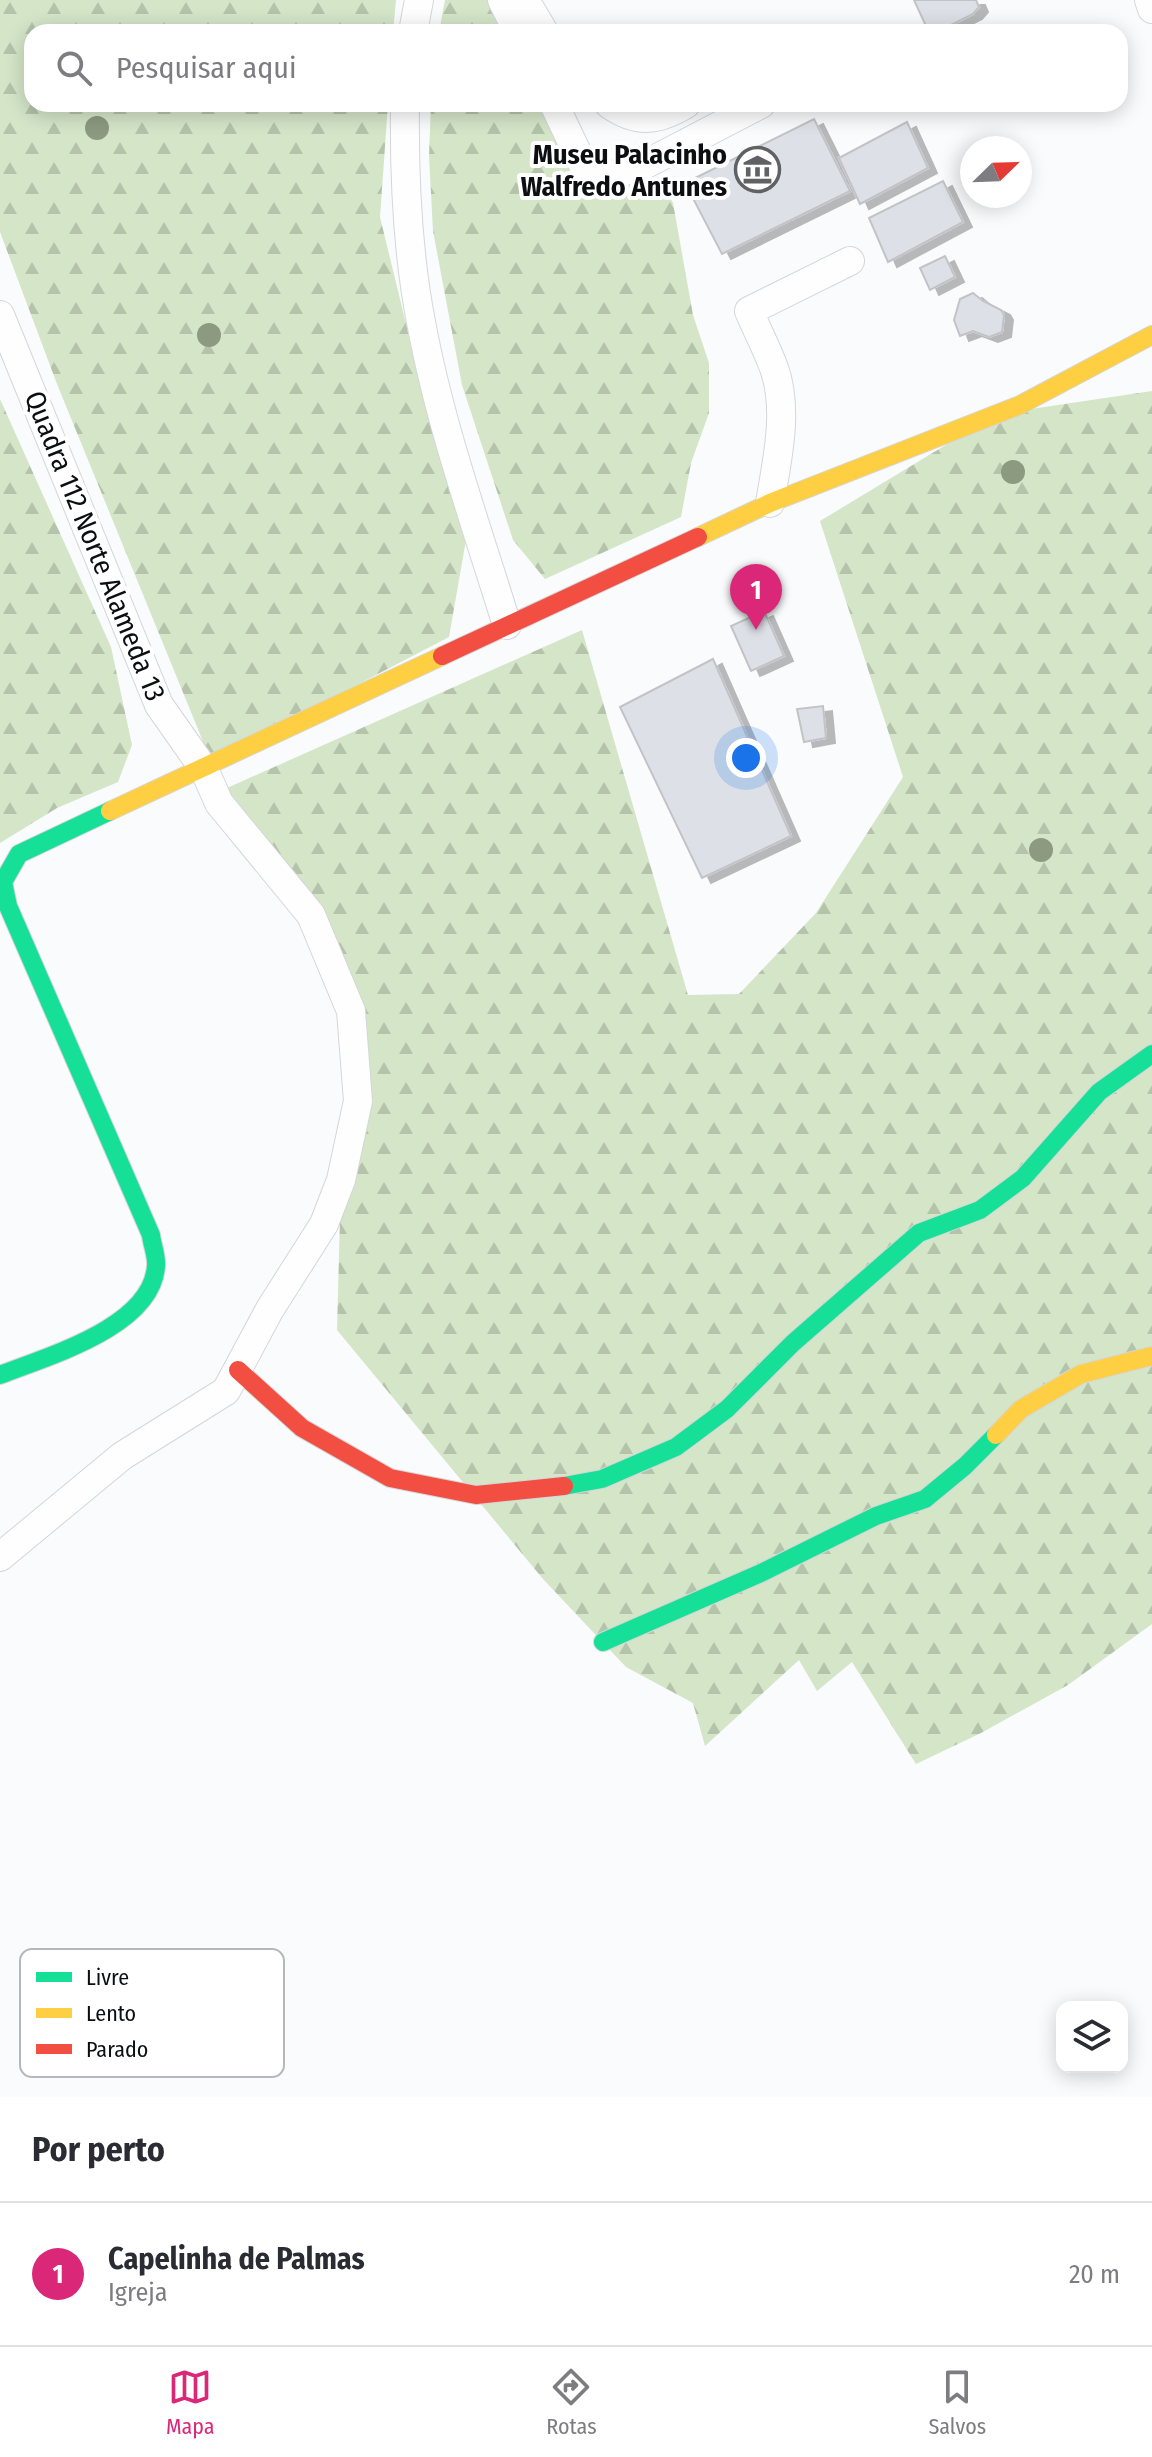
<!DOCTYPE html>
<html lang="pt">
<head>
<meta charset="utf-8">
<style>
  :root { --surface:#fff; --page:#f2f2f3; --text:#2b2b33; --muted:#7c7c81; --line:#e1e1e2; --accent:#db2777 }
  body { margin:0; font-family:"Fira Sans Condensed",sans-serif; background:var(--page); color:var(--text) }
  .controls { position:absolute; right:24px; bottom:24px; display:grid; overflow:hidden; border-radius:16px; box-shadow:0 4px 20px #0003 }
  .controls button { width:72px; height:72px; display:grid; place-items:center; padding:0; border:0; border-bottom:2px solid var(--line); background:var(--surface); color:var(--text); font:40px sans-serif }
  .compass { position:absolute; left:960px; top:136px; width:72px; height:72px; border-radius:50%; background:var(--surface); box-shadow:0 4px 20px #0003; rotate:67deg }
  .you { position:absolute; left:746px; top:758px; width:28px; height:28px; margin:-20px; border:6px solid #fff; border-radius:50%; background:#1a73e8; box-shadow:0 0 0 12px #1a73e833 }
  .badge { display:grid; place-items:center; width:52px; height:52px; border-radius:50%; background:var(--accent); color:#fff; font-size:26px; font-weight:700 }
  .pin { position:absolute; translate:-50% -66px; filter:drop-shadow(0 2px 4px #0008) }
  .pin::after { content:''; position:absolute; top:42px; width:28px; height:24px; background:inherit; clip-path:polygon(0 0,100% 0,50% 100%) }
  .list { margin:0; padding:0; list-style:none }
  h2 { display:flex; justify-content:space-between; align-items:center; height:104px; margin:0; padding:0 32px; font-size:34px }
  h2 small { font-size:26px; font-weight:400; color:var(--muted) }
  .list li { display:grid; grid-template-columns:52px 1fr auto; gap:24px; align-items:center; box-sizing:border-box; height:144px; padding:0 32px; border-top:2px solid var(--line) }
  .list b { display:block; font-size:30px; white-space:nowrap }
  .list p { margin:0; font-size:26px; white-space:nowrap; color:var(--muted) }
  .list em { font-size:26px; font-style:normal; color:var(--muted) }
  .icon { flex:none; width:44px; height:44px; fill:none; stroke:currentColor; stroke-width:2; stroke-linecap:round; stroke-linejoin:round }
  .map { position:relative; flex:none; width:1152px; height:2097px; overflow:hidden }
  .search { position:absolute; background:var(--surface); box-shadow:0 4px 20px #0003; left:24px; right:24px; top:24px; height:88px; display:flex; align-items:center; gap:20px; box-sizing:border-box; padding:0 28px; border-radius:24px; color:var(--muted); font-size:30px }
  .sheet { height:248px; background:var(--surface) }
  nav { display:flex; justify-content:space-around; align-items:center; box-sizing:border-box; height:112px; border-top:2px solid var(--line); background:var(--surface); font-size:22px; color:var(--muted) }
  nav a { display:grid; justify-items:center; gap:4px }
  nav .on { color:var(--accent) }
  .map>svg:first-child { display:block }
  .forest { fill:url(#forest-firs) }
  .building { fill:#dde1e7; stroke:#c2c3c6; stroke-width:2; filter:url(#shadow) }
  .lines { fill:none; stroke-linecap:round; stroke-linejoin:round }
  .street-casing { stroke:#d4d6d8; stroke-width:30 }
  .fast-casing { stroke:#d4d6d8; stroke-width:20 }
  .slow-casing { stroke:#d4d6d8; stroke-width:20 }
  .jam-casing { stroke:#d4d6d8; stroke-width:20 }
  .street { stroke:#fefeff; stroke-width:28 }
  .fast { stroke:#16e098; stroke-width:18 }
  .slow { stroke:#ffcf43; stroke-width:18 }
  .jam { stroke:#f24e42; stroke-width:18 }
  .tree { fill:#8c9a80 }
  .labels { text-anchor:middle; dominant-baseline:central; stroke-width:8; stroke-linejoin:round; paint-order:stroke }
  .poi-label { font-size:28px; font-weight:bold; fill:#0c0e11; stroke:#fff; text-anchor:end }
  .street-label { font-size:28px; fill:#0c0e11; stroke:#fff }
  .key { fill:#fff; stroke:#b6b7b8; stroke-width:2 }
  .key-label { font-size:22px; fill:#0c0e11 }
</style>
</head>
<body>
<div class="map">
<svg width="1152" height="2097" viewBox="0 0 1152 2097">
  <defs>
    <pattern id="forest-firs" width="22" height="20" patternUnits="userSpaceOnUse" patternTransform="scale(2)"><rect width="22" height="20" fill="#d4e5c8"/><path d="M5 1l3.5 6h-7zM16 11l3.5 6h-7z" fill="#b5c3ab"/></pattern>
    <filter id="shadow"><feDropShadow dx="9" dy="5" stdDeviation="0" flood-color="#0004"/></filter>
  </defs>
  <rect width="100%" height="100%" fill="#f9fbfd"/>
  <!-- forest -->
  <path class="forest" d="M0,0h396l-3,32h-361v72h356l-8,113 55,226 31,97 -17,97 -238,124 -154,-377 -57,-152z
    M445,0h43l16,32h-65z
    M431,104h109l27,54 18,27 32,5 28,-11 16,3 12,21 20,112 16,48v50l-18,50 -10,54 -136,62 -32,-39 -51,-155 -29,-154 -4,-75z
    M1152,391v1233l-84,61 -87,48 -65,31 -64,-102 -35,29 -18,-31 -94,86 -12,-43 -67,-36 -83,-88 -206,-249 4,-150 13,-199 -127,-193 355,-158 106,365 51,-1 77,-81 87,-136 -83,-256 177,-107z
    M0,399l111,248 21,98 -14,37 -61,26 -57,35z"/>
  <!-- building -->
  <path class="building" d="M914,0h62l3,7 -6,7 -30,15 -10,2 -8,-7z
    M814,119l36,72 -128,63 -37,-71z
    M907,122l21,46 -68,36 -21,-46z
    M943,181l20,41 -75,40 -19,-44z
    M945,256l10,21 -25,13 -10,-22z
    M973,293l10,8 18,9 3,5 -2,17 -13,5 -16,-6 -13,5 -6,-16 6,-21z
    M764,611l20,45 -33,15 -20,-45z
    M713,659l78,177 -89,42 -82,-171z
    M823,706l3,32 -22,4 -7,-33z"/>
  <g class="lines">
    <defs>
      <path id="street" d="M502,0l16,32
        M525,0l19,32
        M1149,0l3,9
        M413,32l6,-32
        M405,104c-1,73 2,146 16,218 19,103 55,203 86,303
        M554,104l29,61 20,13 43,-14 115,-60
        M609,104c28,20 49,17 77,0
        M0,315l159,390 45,64 15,34 92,112 40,96 7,90 -17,79 -17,44 -54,85 -44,82 -104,65 -122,101
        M770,503c7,-43 19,-93 4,-135 -7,-19 -17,-38 -25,-57l101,-50"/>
      <path id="fast" d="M0,1375c48,-19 152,-48 156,-109 1,-10 -4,-21 -5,-31l-143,-329 -5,-24 16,-28 91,-43
        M564,1486l38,-7 74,-32 51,-38 66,-66 126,-110 61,-23 43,-32 76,-86 53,-38
        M603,1642l158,-69 115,-57 49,-17 40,-33 31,-31"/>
      <path id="slow" d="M698,537l72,-34 250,-98 132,-70
        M110,811l332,-155
        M996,1435l25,-26 60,-35 71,-18"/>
      <path id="jam" d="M442,656l256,-119
        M238,1370l64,58 88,50 86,17 88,-9"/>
    </defs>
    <!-- street casing -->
    <use href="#street" class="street-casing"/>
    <!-- fast casing -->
    <use href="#fast" class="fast-casing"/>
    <!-- slow casing -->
    <use href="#slow" class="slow-casing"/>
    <!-- jam casing -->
    <use href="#jam" class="jam-casing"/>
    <!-- street -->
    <use href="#street" class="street"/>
    <!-- fast -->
    <use href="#fast" class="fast"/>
    <!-- slow -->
    <use href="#slow" class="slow"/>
    <!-- jam -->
    <use href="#jam" class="jam"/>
  </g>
  <!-- trees -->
  <g class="tree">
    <circle cx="97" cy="128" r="12"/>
    <circle cx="209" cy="335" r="12"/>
    <circle cx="1013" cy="472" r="12"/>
    <circle cx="1041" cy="850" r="12"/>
  </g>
  <!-- icons -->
  <defs>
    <symbol id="museum-ring" viewBox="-11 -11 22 22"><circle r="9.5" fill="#fff" stroke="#5f6164" stroke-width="1.5"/><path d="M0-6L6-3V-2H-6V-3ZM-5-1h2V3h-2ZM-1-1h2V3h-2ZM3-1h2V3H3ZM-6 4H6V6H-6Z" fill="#5f6164"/></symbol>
  </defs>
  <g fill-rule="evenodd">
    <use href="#museum-ring" x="732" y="144" width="51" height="51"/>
  </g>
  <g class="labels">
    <!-- poi labels -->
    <g class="poi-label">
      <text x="727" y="154">Museu Palacinho<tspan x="727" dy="32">Walfredo Antunes</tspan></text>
    </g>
    <!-- street labels -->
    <g class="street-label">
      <text transform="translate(95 546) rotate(68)">Quadra 112 Norte Alameda 13</text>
    </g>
  </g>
  <!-- legend -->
  <rect x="20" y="1949" width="264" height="128" rx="12" class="key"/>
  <rect x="36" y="1972" width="36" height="10" fill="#16e098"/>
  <rect x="36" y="2008" width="36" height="10" fill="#ffcf43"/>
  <rect x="36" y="2044" width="36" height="10" fill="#f24e42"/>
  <g class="key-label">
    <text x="86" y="1985">Livre</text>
    <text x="86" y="2021">Lento</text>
    <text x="86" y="2057">Parado</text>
  </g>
</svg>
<div class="controls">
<button><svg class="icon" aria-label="layers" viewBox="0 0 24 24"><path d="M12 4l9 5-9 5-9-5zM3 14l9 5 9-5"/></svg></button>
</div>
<svg class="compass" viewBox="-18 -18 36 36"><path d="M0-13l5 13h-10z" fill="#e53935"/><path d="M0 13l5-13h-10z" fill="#7c7c81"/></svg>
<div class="you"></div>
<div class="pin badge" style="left:756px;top:630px">1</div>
<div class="search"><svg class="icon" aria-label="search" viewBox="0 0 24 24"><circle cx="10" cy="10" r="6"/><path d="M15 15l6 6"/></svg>Pesquisar aqui</div>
</div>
<section class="sheet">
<h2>Por perto<small></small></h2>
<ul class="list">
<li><span class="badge">1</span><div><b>Capelinha de Palmas</b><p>Igreja</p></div><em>20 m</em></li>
</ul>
</section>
<nav>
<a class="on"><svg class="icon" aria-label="map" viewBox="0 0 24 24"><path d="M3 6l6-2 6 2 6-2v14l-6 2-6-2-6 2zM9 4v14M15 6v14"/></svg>Mapa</a>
<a><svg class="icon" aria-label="directions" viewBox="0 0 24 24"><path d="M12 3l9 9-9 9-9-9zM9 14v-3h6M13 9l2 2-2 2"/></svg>Rotas</a>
<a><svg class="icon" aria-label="saved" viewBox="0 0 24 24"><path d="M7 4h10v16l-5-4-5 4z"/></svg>Salvos</a>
</nav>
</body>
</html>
